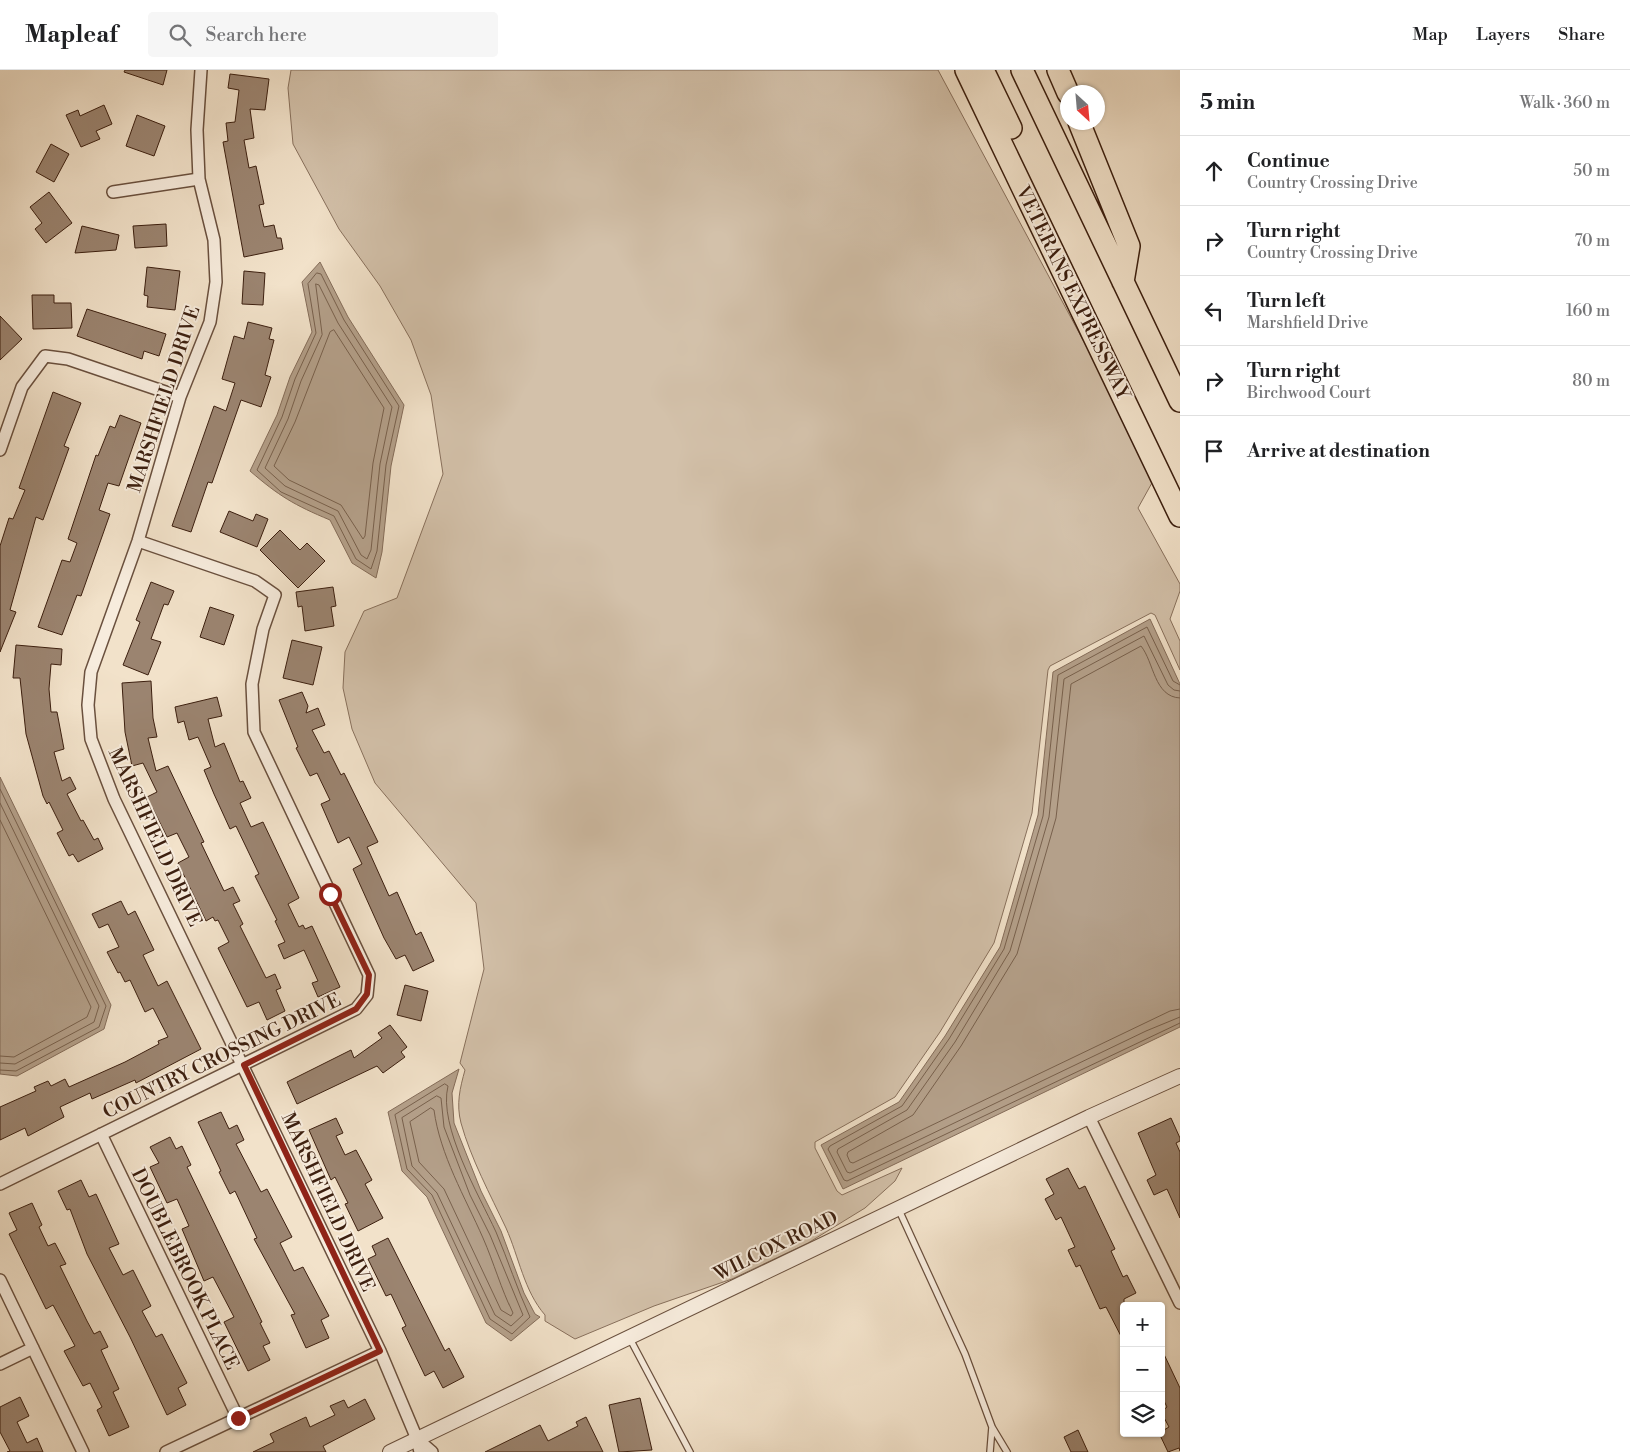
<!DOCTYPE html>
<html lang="en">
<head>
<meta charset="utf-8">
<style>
  :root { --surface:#fff; --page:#f6f6f6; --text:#202124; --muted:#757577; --line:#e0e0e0 }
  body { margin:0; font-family:"Libre Bodoni",serif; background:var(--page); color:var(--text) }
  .controls { position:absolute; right:15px; bottom:15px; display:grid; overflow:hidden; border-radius:5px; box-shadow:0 1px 4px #0004 }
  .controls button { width:45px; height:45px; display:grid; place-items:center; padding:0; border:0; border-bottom:1px solid var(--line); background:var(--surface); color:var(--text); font:25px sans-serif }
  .compass { position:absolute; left:1060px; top:15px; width:45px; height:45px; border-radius:50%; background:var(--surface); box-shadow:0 1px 4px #0004; rotate:154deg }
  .stop { position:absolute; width:15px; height:15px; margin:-11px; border:4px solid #8f2418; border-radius:50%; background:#fff }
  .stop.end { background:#8f2418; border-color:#fff; box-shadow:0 1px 5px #0008 }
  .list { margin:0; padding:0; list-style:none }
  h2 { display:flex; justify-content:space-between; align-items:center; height:65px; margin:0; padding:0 20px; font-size:21px }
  h2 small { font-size:16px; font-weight:400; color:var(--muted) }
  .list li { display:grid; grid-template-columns:32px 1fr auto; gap:15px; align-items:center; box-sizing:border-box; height:70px; padding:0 20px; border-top:1px solid var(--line) }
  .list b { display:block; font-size:19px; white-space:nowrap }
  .list p { margin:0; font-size:16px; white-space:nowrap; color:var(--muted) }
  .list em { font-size:16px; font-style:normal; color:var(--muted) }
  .icon { flex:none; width:28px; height:28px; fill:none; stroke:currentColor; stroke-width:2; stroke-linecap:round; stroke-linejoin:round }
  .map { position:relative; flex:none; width:1180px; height:1382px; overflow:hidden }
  header { display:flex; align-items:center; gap:30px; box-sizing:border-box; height:70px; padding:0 25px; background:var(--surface); border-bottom:1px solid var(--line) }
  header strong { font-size:24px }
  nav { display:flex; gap:28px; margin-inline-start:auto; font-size:18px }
  .search { width:350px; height:45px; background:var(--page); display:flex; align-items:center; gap:12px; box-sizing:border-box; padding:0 18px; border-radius:5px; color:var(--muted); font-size:19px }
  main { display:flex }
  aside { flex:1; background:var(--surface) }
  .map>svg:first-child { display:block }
  .green { fill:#d3c1aa; stroke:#88705c }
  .water { fill:#b4a08a; stroke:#846c59 }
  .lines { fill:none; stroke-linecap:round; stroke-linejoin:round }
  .shore { stroke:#78604c; stroke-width:1 }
  .building { fill:#9b8470; stroke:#3c1f0f }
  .service-casing { stroke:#6a503e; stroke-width:8 }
  .minor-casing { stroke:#6a503e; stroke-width:14 }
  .tertiary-casing { stroke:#6a503e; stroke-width:16 }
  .motorway-casing { stroke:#3c1f0f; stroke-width:24 }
  .service { stroke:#f7ecdd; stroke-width:5.5 }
  .minor { stroke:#f7ecdd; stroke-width:11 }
  .tertiary { stroke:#f7ecdd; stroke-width:14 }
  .motorway { stroke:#f2e2ca; stroke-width:21 }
  .route { stroke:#8f2418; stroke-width:6 }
  .labels { text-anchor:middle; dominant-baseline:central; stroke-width:4; stroke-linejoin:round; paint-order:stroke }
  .street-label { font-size:19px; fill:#3c1f0f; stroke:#f7ecdd }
</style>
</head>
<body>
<header>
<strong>Mapleaf</strong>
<div class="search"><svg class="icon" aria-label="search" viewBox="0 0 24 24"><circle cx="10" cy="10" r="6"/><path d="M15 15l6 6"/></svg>Search here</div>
<nav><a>Map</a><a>Layers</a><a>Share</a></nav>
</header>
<main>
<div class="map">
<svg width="1180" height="1382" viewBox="0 0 1180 1382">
  <rect width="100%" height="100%" fill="#f2e2ca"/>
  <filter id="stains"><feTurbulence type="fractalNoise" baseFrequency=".004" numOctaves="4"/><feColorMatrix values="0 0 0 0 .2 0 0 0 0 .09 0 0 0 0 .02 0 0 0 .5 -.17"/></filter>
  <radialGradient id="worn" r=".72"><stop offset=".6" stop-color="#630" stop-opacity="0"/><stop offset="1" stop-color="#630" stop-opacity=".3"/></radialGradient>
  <!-- green -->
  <path class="green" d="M291,0h647l189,352 26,59 -15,27 42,76v7l-10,28 10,22v29l-25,-55 -4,-2 -101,53 -2,4 -16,143 -38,130 -54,89 -45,65 -80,45v6l22,43 5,4 60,-27 -7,13 -30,27 -57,35 -76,36 -78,27 -79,33 -30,-18v-6c-21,-24 -26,-58 -39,-87 -16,-34 -35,-69 -45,-105 -5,-19 -1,-35 4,-53l-5,-7 24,-94 -8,-66 -101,-120 -23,-54 -9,-41 2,-36 19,-41 33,-13 46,-124 -12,-79 -20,-55 -31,-54 -41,-57 -46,-85 -5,-56z"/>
  <!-- water -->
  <path class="water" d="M320,192l28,55 56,88 -13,61 -9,86 -6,26 -24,-15 -22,-43c-36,-15 -51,-24 -80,-49l27,-56 13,-38 22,-45 -10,-50z
    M1150,549l30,65v343l-337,162 -22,-44 78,-43 46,-66 55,-89 38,-132 15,-143z
    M0,707l111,228 -7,24 -87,47 -17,-2z
    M459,999l-7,24 2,30 27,68 20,40 23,62 11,21 5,3 -29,24 -25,-18 -59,-126 -25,-26 -14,-59z"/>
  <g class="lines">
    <!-- shore -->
    <path class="shore" d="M317,203l4,1 23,46 55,86 -13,59 -9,86 -6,18 -15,-10 -22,-43 -53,-24 -24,-22 25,-53 13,-38 21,-46 -8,-49z
      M316,214l3,1 19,38 54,84 -12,57 -9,86 -4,9 -6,-4 -23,-44 -53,-25 -20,-18 23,-49 13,-38 21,-46z
      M334,260l50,78 -11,55 -8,73 -2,3 -22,-34 -52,-25 -15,-14 21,-44 35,-90z
      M1180,615l-7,-4 -26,-54 -89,48 -15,141 -39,133 -55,90 -47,67 -72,40 -2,3 16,31 3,1 333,-158
      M1180,621l-6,-1 -6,-5 -24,-49 -80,43 -15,138 -39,134 -55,91 -48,68 -69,39 -1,3 10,20 3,1 296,-142 34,-14
      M1180,628c-26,-1 -26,-36 -39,-52l-70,38 -15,134 -39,136 -56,92 -48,69 -65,37 -1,3 3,7 3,1 317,-152 10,-2
      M0,719l106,217 -7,21 -83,44 -16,-1
      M0,733l99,203 -5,16 -79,42 -15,-1
      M0,750l91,187 -4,10 -73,40 -14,-1
      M445,1014l3,2c-10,40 31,109 48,146 12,28 21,57 34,85l-18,17 -22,-15 -58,-124 -25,-26 -12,-54z
      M437,1026l4,2 3,29 26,68 20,40 33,80 -12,11 -16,-11 -58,-122 -25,-27 -10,-48z
      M431,1038l3,2c6,45 31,87 49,128 11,25 18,51 30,75l-2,3 -10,-6 -57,-121 -25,-27 -9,-40z"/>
  </g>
  <!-- building -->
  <path class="building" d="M125,0h42l-4,15 -39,-13z
    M230,4l39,5 -4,31 -15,-1 4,29 -10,2 5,28 7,-2 8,38 -5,1 5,22 10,-2 3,13h4l2,11 -39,8 -21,-115 5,-1 -2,-18 9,-1 4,-32 -11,-2z
    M104,35l8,19 -16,7 4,8 -19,8 -15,-32 12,-5 2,6z
    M137,45l28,11 -11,30 -28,-10z
    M51,74l18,10 -15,28 -18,-10z
    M49,122l23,31 -26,20 -11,-14 7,-6 -12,-16z
    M166,154l1,22 -32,2 -2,-22z
    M82,156l37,9 -3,15 -41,3z
    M147,197l33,4 -5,39 -28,-3 1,-11 -4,-1z
    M244,201l21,2 -2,32 -21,-1z
    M32,225h22v8h17l1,25 -39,1z
    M87,239l79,25 -7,22 -15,-5 -2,8 -65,-23z
    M0,246l22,23 -22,21z
    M248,252l24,6 -3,11 5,1 -9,35 6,2 -10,30 -20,-7 -29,83 -4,-1 -17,50 -19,-6 42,-120 12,5 9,-28 -13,-4 12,-43 10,3z
    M53,322l28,11 -17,43 5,2 -26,72 -7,-3 -26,93 6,2 -16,40v-106l9,-28 4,1 12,-29 -6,-2z
    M120,345l21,8 -22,63 -11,-3 -9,27 11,4 -29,82 -4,-1 -15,40 -24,-8 24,-67 8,2 7,-19 -9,-4 28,-84 2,1 12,-30 5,2z
    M229,441l24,10 3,-7 12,5 -11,28 -37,-15z
    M280,460l20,20 7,-7 18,18 -27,27 -38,-38z
    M151,512l23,9 -6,14 -4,-1 -13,35 10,3 -13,33 -25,-10 17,-43 -4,-2z
    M333,517l3,19 -5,1 3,19 -29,5 -3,-25 -4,1 -2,-15z
    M210,537l24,8 -10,30 -24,-8z
    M292,570l30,7 -9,38 -30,-7z
    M16,575l46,4 -1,16 -10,-1 -2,25 2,23h6l7,37 -10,3 8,29 8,-4 6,12 -9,5 14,27 2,-1 11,20 4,-2 5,11 -25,13 -5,-8 -4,2 -12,-23 6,-3 -14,-28 -2,2 -4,-8 -17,-62 -6,-56h-7z
    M151,611l2,37 4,19 -9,1 8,33 12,-5 36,76 -3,1 23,48 9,-4 7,14 -7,3 10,20 -3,2 26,52 9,-4 6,14 -5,2 9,21 -18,9 -8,-18 -12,5 -29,-59 11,-6 -11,-22 -3,1 -2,-4 -7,4 -28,-58 11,-6 -12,-24 -10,4 -20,-40 10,-5 -14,-29 -11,3 -7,-34 -3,-49z
    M302,622l6,14 -2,7 12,-5 7,17 -13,5 12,23 5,-2 12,24 3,-2 34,69 -11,5 22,49 8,-4 19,43 5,-3 13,29 -21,10 -8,-16 -9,4 -12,-21 -31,-69 9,-5 -13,-27 -11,6 -17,-39 9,-4 -13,-27 -7,3 -14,-28 2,-1 -19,-47z
    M217,627l5,19 -14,3 7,28 9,-4 16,39 3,-1 8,17 -11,5 11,24 12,-5 36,76 -11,6 11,23 4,-2 2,4 7,-3 28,61 -22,10 -6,-14 6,-2 -14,-31 -20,9 -6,-14 7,-3 -10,-21 2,-1 -22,-44 4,-2 -23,-48 -6,3 -16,-35 -10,-24 7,-3 -13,-30 -9,3 -5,-19 -6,2 -3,-16z
    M121,831l7,14 7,-4 19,39 -11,5 15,31 9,-5 34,68 -65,34 -1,-3 -43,19 -2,-6 -30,14 4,10 -36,19 -3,-8 -25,12v-33l36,-16 -2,-4 14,-6 3,5 14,-7 4,8 56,-25 34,-18 -1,-3 10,-4 -15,-29 -8,4 -15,-32 -5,2 -5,-10 -2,1 -11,-21 12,-5 -11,-23 -9,4 -7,-14z
    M405,915l23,6 -7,30 -24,-6z
    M390,955l17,22 -6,5 4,5 -22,16 -6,-7 -80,38 -10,-22 64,-32 3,8 28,-20 -4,-5z
    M221,1042l8,17 8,-4 7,15 -8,4 25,48 6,-3 25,48 -12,6 14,28 9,-4 26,49 -8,4 8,18 -23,10 -15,-33 4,-1 -41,-75 3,-1 -22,-47 -5,3 -11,-22 2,-1 -23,-49z
    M336,1048l7,15 -7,3 9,19 11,-5 16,30 -7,4 18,34 -25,13 -13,-27 3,-1 -13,-26 -4,3 -22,-50z
    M1171,1048l9,20v3l-4,2 4,9v66l-13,-29 -13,6 -7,-15 9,-5 -18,-42z
    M170,1067l6,12 6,-3 9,19 -4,2 75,155 -2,1 10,20 -7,3 7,14 -22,11 -24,-49 10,-5 -21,-40 -9,4 -22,-52 7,-3 -12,-27 -10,4 -17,-36 9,-4 -9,-16z
    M1068,1098l11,21 6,-3 30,63 -4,2 12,26 4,-2 9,18 -12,6v43l-18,-35 -6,2 -20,-44 -4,2 -8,-17 7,-3 -14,-30 -5,3 -11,-21 9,-5 -8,-15z
    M81,1110l8,17 7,-3 23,50 -10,4 14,27 10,-5 18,36 -9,5 14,26 6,-3 25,49 -9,5 8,17 -19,10 -37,-78 -43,-83 -17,-45 -3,1 -9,-19z
    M32,1133l10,22 -3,2 9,19 7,-3 11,21 -6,2 27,55 7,13 6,-3 8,16 -7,3 18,39 -6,3 16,35 -20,9 -12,-26 5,-3 -12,-24 -7,3 -19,-35 11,-5 -22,-41 -7,4 -37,-75 8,-4 -8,-17z
    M388,1168l57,113 4,-3 15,29 -21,11 -9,-17 -9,5 -23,-48 4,-2 -15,-32 -5,2 -18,-37 8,-4 -4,-9z
    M1161,1278l19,40v63l-1,-3 -11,4 -9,-19 10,-6 -8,-15 6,-5 -6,-12z
    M20,1327l9,19 -12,6 10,21 10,-5 6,14h-36l3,-1 -10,-19v-25z
    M640,1328l12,52 -33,2 -10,-47z
    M365,1329l10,20 -52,27 3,6h-73l21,-10 -4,-8 36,-17 4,10 25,-12 -5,-9 14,-6 4,8z
    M586,1347l17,35h-118l55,-27 8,16 30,-15 -2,-4z
    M1078,1360l10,22h-17l-7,-15z"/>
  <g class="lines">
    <defs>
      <path id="service" d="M898,1138l67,146 27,73 15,25
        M629,1267l61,115
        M990,1382l2,-25"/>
      <path id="minor" d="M201,0l-4,60 2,49 15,61 2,42 -6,40 -30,75 -42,144 -47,131 -3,33 3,34 23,60 266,552 37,88 3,13
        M113,122l86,-13
        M0,380l22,-63 23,-31 23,3 112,38
        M1089,1047l91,186
        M101,1064l137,284
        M0,1114l356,-175 11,-14 2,-20 -115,-243 -2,-48 11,-55 12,-34 -20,-14 -117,-40
        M0,1210l83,172
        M0,1294l33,-16
        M417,1369l15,13
        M166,1382l214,-101"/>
      <path id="tertiary" d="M390,1382l699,-335 91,-41"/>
      <path id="motorway" d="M966,0l214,446
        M983,0l28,58
        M1022,0l158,331
        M1058,0l10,23
        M1079,52l50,124 -6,36"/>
    </defs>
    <!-- service casing -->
    <use href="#service" class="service-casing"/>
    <!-- minor casing -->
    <use href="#minor" class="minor-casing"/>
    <!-- tertiary casing -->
    <use href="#tertiary" class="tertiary-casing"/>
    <!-- motorway casing -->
    <use href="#motorway" class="motorway-casing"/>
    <!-- service -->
    <use href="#service" class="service"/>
    <!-- minor -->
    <use href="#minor" class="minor"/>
    <!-- tertiary -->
    <use href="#tertiary" class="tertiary"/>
    <!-- motorway -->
    <use href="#motorway" class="motorway"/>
  </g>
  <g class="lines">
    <!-- route -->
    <path class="route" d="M238,1348l142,-67 -136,-286 112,-56 11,-15 2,-19 -39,-81"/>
  </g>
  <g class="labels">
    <!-- street labels -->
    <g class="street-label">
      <text transform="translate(1073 223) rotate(64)">VETERANS EXPRESSWAY</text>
      <text transform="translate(164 329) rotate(-72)">MARSHFIELD DRIVE</text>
      <text transform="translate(155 767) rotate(65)">MARSHFIELD DRIVE</text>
      <text transform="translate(222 986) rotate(-26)">COUNTRY CROSSING DRIVE</text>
      <text transform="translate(328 1132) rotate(65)">MARSHFIELD DRIVE</text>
      <text transform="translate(776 1176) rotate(-26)">WILCOX ROAD</text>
      <text transform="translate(185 1199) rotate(64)">DOUBLEBROOK PLACE</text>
    </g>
  </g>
  <rect width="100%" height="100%" filter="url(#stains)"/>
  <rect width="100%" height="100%" fill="url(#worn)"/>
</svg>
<div class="controls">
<button>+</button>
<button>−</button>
<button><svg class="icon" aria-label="layers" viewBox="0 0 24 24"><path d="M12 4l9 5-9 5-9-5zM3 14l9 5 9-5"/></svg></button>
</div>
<svg class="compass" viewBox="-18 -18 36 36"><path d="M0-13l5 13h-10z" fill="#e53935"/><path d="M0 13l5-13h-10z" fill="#757577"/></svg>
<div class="stop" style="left:330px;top:824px"></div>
<div class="stop end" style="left:238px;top:1348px"></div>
</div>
<aside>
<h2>5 min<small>Walk · 360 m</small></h2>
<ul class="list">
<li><svg class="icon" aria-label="ahead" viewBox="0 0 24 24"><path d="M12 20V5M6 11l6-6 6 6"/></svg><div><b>Continue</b><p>Country Crossing Drive</p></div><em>50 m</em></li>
<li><svg class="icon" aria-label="right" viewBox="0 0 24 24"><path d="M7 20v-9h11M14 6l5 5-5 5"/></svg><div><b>Turn right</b><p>Country Crossing Drive</p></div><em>70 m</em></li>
<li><svg class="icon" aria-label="left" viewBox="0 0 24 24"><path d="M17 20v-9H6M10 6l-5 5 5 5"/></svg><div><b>Turn left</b><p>Marshfield Drive</p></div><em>160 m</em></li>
<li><svg class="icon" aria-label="right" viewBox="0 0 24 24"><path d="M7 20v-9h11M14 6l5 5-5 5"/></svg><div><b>Turn right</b><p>Birchwood Court</p></div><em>80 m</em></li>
<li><svg class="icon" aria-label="arrive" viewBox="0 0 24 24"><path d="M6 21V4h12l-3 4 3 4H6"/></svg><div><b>Arrive at destination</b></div></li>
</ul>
</aside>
</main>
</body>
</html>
